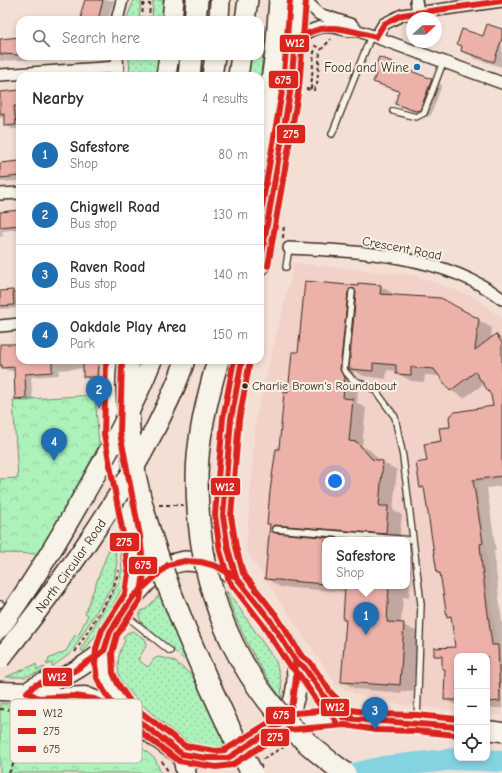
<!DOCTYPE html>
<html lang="en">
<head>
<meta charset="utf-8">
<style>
  :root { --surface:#fff; --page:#f7f7f7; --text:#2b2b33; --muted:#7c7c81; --line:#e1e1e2; --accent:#1f6fb2 }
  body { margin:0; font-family:"Comic Neue",sans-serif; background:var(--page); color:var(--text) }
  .controls { position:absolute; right:12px; bottom:12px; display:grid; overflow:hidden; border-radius:8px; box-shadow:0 2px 6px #0003 }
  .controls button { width:36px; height:36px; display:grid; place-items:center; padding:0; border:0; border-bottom:1px solid var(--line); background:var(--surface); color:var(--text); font:20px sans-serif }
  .compass { position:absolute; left:406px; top:12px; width:36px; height:36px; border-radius:50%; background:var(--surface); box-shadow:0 2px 6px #0003; rotate:69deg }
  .you { position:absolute; left:335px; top:481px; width:14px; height:14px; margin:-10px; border:3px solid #fff; border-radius:50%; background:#1a73e8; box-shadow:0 0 0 6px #1a73e833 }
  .badge { display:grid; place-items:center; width:26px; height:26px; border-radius:50%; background:var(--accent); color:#fff; font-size:13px; font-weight:700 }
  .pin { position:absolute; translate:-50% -33px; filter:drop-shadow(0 1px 2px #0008) }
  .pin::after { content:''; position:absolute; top:21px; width:14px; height:12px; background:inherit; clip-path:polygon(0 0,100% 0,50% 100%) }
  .popup { position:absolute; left:322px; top:537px; width:88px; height:52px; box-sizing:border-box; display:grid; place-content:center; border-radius:8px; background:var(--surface); filter:drop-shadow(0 1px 3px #0005); font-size:13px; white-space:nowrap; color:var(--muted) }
  .popup b { font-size:15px; color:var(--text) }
  .popup::after { content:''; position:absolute; left:50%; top:100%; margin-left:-8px; border:8px solid transparent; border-top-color:var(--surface) }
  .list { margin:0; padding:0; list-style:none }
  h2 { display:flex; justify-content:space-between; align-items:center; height:52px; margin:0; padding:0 16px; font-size:17px }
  h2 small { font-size:13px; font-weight:400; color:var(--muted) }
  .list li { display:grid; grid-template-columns:26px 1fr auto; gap:12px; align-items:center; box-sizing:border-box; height:60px; padding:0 16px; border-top:1px solid var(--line) }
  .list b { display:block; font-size:15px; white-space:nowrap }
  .list p { margin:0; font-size:13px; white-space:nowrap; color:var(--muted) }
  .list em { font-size:13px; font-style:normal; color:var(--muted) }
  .icon { flex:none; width:22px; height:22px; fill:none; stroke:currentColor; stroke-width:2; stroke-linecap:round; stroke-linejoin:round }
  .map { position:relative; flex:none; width:502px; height:773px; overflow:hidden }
  .search { position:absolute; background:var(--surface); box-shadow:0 2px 6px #0003; left:16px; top:16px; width:248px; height:44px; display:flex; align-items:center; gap:10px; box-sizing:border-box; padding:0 14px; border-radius:12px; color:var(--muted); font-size:15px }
  .panel { position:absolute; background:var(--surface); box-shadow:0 2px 6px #0003; left:16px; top:72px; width:248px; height:292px; border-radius:12px }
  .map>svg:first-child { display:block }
  .built { fill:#f2d1c8; fill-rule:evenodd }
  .grass { fill:url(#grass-dots); stroke:#748e6c }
  .park { fill:url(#park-crowns); stroke:#748e6c }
  .shadow { fill:#0003 }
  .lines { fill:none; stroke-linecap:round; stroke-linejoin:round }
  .river { stroke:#84d3e1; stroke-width:22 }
  .building { fill:#ecb1a9; stroke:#3b2a1e }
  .service-casing { stroke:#3b2a1e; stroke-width:8 }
  .minor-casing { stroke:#3b2a1e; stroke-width:14 }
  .primary-casing { stroke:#3b2a1e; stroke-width:21 }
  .trunk-casing { stroke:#3b2a1e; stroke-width:22 }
  .motorway-casing { stroke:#3b2a1e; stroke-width:24 }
  .path { stroke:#3b2a1e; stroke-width:2; stroke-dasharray:4 3; stroke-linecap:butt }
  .service { stroke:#f7f3e8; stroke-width:5.5 }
  .minor { stroke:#f7f3e8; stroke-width:11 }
  .primary { stroke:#f7f3e8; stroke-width:18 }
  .trunk { stroke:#f7f3e8; stroke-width:19 }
  .motorway { stroke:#f7f3e8; stroke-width:21 }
  .trunk-bridge-casing { stroke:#3b2a1e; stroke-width:22; stroke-linecap:butt }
  .motorway-bridge-casing { stroke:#3b2a1e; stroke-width:24; stroke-linecap:butt }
  .trunk-bridge { stroke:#f7f3e8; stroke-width:19 }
  .motorway-bridge { stroke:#f7f3e8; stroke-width:21 }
  .bus-1-casing { stroke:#f7f3e8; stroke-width:9 }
  .bus-2-casing { stroke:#f7f3e8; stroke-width:9 }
  .bus-3-casing { stroke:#f7f3e8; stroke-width:9 }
  .bus-1 { stroke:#dc241f; stroke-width:6 }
  .bus-2 { stroke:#dc241f; stroke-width:6 }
  .bus-3 { stroke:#dc241f; stroke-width:6 }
  .poi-dot { fill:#1f6fb2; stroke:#f7f3e8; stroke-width:1.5 }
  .bus-dot { fill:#3b2a1e; stroke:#f7f3e8; stroke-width:1.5 }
  .labels { text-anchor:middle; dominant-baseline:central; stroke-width:4; stroke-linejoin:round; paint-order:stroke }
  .bus-label { font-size:12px; fill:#3b2a1e; stroke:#f7f3e8; text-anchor:start }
  .poi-label { font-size:13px; fill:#3b2a1e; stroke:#f7f3e8; text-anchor:end }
  .street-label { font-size:13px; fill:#3b2a1e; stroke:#f7f3e8 }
  .key { fill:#f7f3e8; stroke:#bfb7ab; stroke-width:1 }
  .key-label { font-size:11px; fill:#3b2a1e }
  .line-badge { stroke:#f7f3e8; stroke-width:1.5 }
  .badge-label { font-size:11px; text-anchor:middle; font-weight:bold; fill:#fff }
</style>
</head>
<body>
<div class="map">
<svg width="502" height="773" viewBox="0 0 502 773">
  <defs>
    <pattern id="grass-dots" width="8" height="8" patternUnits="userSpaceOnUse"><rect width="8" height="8" fill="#adf1bb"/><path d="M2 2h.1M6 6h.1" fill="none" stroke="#96cfa0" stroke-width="1.8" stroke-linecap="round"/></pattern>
    <pattern id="park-crowns" width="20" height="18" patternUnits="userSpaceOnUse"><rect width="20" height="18" fill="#adf1bb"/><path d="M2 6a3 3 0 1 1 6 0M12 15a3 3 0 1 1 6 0" fill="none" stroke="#96cfa0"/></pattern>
  </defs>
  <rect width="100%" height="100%" fill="#f4dfd5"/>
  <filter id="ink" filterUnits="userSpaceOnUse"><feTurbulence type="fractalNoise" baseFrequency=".025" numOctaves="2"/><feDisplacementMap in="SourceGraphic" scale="8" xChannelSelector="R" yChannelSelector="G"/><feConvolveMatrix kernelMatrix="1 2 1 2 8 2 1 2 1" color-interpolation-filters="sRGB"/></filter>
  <g filter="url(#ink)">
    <!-- built -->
    <path class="built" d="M294,263l120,12 60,22 28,21v150l-6,2 1,8 -20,5 25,197v36l-15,-2v-58h-30v55l-67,-8 -29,-7 -25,-11 -90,-135 10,-132zM325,540h82v46h-82z"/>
    <!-- grass -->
    <path class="grass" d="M134,0h13l-6,1 -2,19h-13z
      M153,0h16l-1,20h-16z
      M260,26h5l-5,61v-11h-14l2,-20h12z
      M135,56h29l-1,20h-33l-1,-18z
      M113,538l4,24 -4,22 -42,69 -19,14v-4l-5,2 -1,-2 3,-1 -1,-3 18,-8 9,-16 3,1 10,-21 -3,-2z
      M124,539l3,36 -2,8 -29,52 -13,17 -2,-3 38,-67 3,-13 -3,-27z
      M226,591l5,5 45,66 5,19 1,18c-25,-34 -43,-68 -56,-108z
      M161,593l26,69 -46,-40 -2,-6 2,-5 5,-2z
      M133,631l12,8 2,5 -9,16 10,7 6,-8 4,-2 6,1 10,3 19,15 32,69c-7,2 -16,6 -24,4 -15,-4 -72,-53 -79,-67 -7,-13 -4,-29 3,-41l-2,-3 4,-5z
      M36,664l1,6 7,-3 2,3 -21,7h-19z"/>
    <!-- park -->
    <path class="park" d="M95,395l4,50 -58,109 -41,-1v-74l18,-1 -5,-78z
      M0,703l34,3 46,-2 19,7 56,48 6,14h-161z"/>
    <!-- shadow -->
    <path class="shadow" d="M86,0h28l-6,20h-25z
      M502,30v37l-26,-8 -14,-9 1,-3 -5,-3z
      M20,39v17h49v2l-69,3v-21z
      M379,58l63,27 -11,30 -4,2 -20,-7 -11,-6 4,-11 -26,-12z
      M20,91v38h-8l-7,-4v-8l-5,1v-25z
      M20,162v19l-20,1v-18z
      M20,211v18l-18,2 1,5 -3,1v-24z
      M16,275h4v33l-20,1v-17l13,-1 5,3z
      M306,282l53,5 21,-1 14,8v2l84,24 14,8 -1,11 5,-4 6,4v147l-15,2 9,63h-2l8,72v85h-15v-52h-30v50l-12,-7 1,-29 -3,-1 13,-21 -4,-30 -4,-2 -8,-42 -2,-1 -12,-83 -5,-3 7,-25 23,-34 43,-21 -2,-13 -7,-11 -21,15 -14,-8 -10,-14 -15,-1 -1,7 -13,-1 -14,-8v-2l-10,-1 -1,9 -22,-3 -10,-5 -1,7 5,8 -1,17 9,5 -4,38 9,5 9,10 17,9 -4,40 9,5 -3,25 -109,-8 -4,3 60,5h-21v46h82v-18l4,2 -2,28 -6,-1 -2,27 17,8 -5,60 -11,-1v2l-46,-4 -14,-8 5,-60 -3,-2 2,-27 -66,-5 -13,-8 4,-54 -3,-1 21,-130 10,-41z
      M20,345v15h84l-1,20 -12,1 -7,-4v-9l-25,2v5l-28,2 2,24 -10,1 -7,-4 -1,-27h-5l-10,-4v-21z"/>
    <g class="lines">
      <!-- river -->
      <path class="river" d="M359,773l24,-6 72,-8 47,2"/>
    </g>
    <!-- building -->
    <path class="building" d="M85,0h18l-5,20h-16l-1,-8z
      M487,24l15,5v9l-8,24 -33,-11 1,-5 -5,-2 5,-15 21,7z
      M20,37v18l-20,-1v-15z
      M379,57l14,5 -1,2 40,15 -12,31 -4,1 -21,-7 4,-13 -26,-9 3,-8 -3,-2z
      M20,90v16h-6l2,19 -12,1v-13l-4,1v-22z
      M20,161v15l-20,2v-15z
      M20,210v15l-20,2v-15z
      M305,281l53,5v-3l23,2 -1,9 61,4 38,21 -4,31 21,-16 6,9v133l-29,4 10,63 -3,1 2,23 10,78h6l2,56 -13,1v-46h-30v44h-13l1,-31h-3v-13h-8v-8l21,-1 -4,-31 -4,1 -7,-44h-3l-13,-86 -4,1 -4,-25 11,-2 -3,-17 17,-3 -2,-13 11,-1 -1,-10 6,-5 38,-6 -2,-11 -16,-23 -25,19 -16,-22 -23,-2v8l-15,-1v-9l-23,-2v8l-24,-2 7,-77 -3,-4 -5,4 -8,78 5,7 -2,21 10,1 -4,42 8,1 15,17 11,2 -4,45h9l-2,28 -112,-9 -3,4 4,4 84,7h-34v44l-60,-5 5,-55h-3l3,-33 6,-42h3l5,-57 4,1 4,-41h6z
      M13,290l1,15 -14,1v-15z
      M0,344h20v16h32v12l-27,2 1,24 -11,1 -1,-32 -12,1v-3h-2z
      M83,360h15l-1,17h-14z
      M345,586h44l-2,36 17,1 -4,62 -12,-1v1l-47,-3 5,-62h-3z"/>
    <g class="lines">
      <defs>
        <path id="service" d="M393,111l23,6 8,-4 19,-51
          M332,134l39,-98
          M286,267l3,-19
          M352,292l-8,78 8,9 23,11 20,27 8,40 18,147 -4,117
          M275,529l137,11
          M0,604h1
          M124,614l46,37"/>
        <path id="minor" d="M305,0l14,14 33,11 4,5 146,53
          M416,0l2,13
          M117,20l5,-20
          M376,37l8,-13 18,-9 100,-14
          M295,40c11,-7 22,-15 36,-13 9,0 16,6 25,3
          M117,56l1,20
          M0,75l118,-8
          M0,194l20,-1
          M289,248c69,3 157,7 213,51
          M0,326l20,-2"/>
        <path id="primary" d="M295,660c13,10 19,24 29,37 6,8 14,12 19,21
          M0,691l27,1 11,6 47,-2 43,17
          M27,692c11,-10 26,-11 40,-17 13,-6 25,-16 37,-24
          M284,722l61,-5 31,5 40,1 41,4
          M487,730l15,2"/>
        <path id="trunk" d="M172,20l2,-20
          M219,20l1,-20
          M245,20l3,-20
          M166,76l3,-20
          M212,76l3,-20
          M238,76l3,-20
          M260,265l31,-178 7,-87
          M114,360l-2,73 3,23 17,82 4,35 -3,24
          M185,561c18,1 36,3 51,16 11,9 55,70 59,83 5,21 0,54 -18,66 -15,10 -32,25 -48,31 -9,4 -40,1 -48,-3 -28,-16 -78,-56 -78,-91 0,-24 13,-41 26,-60 9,-13 24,-30 38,-37 5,-3 13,-4 18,-5z
          M236,577l-8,-28 -5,-33 8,-97 11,-59
          M182,754l4,19"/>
        <path id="motorway" d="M195,20l2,-20
          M189,76l2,-20
          M260,161l16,-108 4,-53"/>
      </defs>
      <!-- service casing -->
      <use href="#service" class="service-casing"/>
      <!-- minor casing -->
      <use href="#minor" class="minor-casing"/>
      <!-- primary casing -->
      <use href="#primary" class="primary-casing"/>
      <!-- trunk casing -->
      <use href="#trunk" class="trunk-casing"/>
      <!-- motorway casing -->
      <use href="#motorway" class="motorway-casing"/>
      <!-- path -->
      <path class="path" d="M142,20l1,-16h7l-1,16
        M306,89l8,1 3,-6 3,-33 11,-12
        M311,89l3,-37 3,-5 -5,-3
        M283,238l1,-13
        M159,505h24
        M75,652l37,-60 7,-22
        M0,709l29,2
        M263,759l24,-14
        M162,761l7,12
        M9,773l22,-45 4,-16"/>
      <!-- service -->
      <use href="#service" class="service"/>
      <!-- minor -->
      <use href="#minor" class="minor"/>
      <!-- primary -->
      <use href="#primary" class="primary"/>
      <!-- trunk -->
      <use href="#trunk" class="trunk"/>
      <!-- motorway -->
      <use href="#motorway" class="motorway"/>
      <defs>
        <g id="trunk-bridge">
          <path d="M0,628c30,-41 56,-84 81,-128 26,-45 52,-91 71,-140"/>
          <path id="s1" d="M0,659c58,-73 114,-148 156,-232 11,-22 22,-44 29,-67"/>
        </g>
        <path id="motorway-bridge" d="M129,360c-3,16 -2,32 -1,48 1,66 19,119 41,180 24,63 52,125 83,185
          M218,360c-11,39 -21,79 -21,119 0,122 48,224 148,294"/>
      </defs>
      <!-- trunk-bridge casing -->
      <use href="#trunk-bridge" class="trunk-bridge-casing"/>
      <!-- motorway-bridge casing -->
      <use href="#motorway-bridge" class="motorway-bridge-casing"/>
      <!-- trunk-bridge -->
      <use href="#trunk-bridge" class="trunk-bridge"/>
      <!-- motorway-bridge -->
      <use href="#motorway-bridge" class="motorway-bridge"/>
      <defs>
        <path id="bus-1" d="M260,265l31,-178 4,-47c31,-20 48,-11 81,-3l8,-13 18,-9 100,-14
          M242,360l-11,59 -8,97 5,33 8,28 34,43 25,40 9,7 22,32 12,11 5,8 114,9
          M185,561l16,1 15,4 20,11 34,43 25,40 1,18 -3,24 -9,20 -56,36h-22l-24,-4 -54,-41 -34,-14 -19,-3 -37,2 -11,-6 8,-7 39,-14 30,-20 6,-19 23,-35 35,-32z"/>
        <path id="bus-2" d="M268,266l31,-178 7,-87
          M106,360l-2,74 20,105 4,34 -3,21 -23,36 -6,19 -1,15 2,14 7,13 18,27 57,43 37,6 16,-2 55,-35 58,-5 31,5 40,1 40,4
          M234,360l-11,58 -8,97 5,36 9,30 34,44 26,40 9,8 21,31 13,11 4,7"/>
        <path id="bus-3" d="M260,218l23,-132 7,-86
          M122,360l-2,73 20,103 4,37 -4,27 -23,35 -5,18 1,20 5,11 16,23 51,39 31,5 9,-1 58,-36 62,-5 32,5 40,1 40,4
          M250,361l-11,59 -8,96 5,31 7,26 33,42 25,40 9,7 22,32 12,11 6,9"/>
      </defs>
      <!-- bus-1 casing -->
      <use href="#bus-1" class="bus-1-casing"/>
      <!-- bus-2 casing -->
      <use href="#bus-2" class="bus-2-casing"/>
      <!-- bus-3 casing -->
      <use href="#bus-3" class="bus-3-casing"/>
      <!-- bus-1 -->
      <use href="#bus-1" class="bus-1"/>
      <!-- bus-2 -->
      <use href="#bus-2" class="bus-2"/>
      <!-- bus-3 -->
      <use href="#bus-3" class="bus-3"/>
    </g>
  </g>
  <!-- markers -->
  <circle class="poi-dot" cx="417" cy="67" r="4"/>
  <circle class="bus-dot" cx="245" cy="386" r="3.5"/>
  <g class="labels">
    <!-- bus labels -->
    <g class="bus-label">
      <text x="252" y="386">Charlie Brown's Roundabout</text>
    </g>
    <!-- poi labels -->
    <g class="poi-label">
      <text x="409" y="67">Food and Wine</text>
    </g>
    <!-- street labels -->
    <g class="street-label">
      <text transform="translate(402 248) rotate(11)">Crescent Road</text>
      <text stroke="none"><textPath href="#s1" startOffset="117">North Circular Road</textPath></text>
    </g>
  </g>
  <!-- legend -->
  <rect x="10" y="699" width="132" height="64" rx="6" class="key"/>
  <rect x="18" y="710" width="18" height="6" fill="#dc241f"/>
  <rect x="18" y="728" width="18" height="6" fill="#dc241f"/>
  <rect x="18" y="746" width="18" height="6" fill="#dc241f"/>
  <g class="key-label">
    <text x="43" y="717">W12</text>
    <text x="43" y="735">275</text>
    <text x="43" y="753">675</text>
  </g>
  <g class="line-badge">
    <rect x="279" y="34" width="31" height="19" rx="4" fill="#dc241f"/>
    <rect x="268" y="70" width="31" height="19" rx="4" fill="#dc241f"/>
    <rect x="276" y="124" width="30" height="20" rx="4" fill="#dc241f"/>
    <rect x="210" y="477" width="31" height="19" rx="4" fill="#dc241f"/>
    <rect x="109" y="532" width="31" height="20" rx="4" fill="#dc241f"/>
    <rect x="128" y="556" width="30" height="19" rx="4" fill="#dc241f"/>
    <rect x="42" y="667" width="31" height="20" rx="4" fill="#dc241f"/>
    <rect x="320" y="698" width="30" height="19" rx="4" fill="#dc241f"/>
    <rect x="265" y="706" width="31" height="19" rx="4" fill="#dc241f"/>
    <rect x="260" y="728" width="30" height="19" rx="4" fill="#dc241f"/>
  </g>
  <g class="badge-label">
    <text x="295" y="47">W12</text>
    <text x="283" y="84">675</text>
    <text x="291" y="138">275</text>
    <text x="225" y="491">W12</text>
    <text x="124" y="546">275</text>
    <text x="143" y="569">675</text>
    <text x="57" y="681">W12</text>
    <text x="335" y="711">W12</text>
    <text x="281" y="719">675</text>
    <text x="275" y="741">275</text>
  </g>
</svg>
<div class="controls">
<button>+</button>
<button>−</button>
<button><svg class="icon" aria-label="locate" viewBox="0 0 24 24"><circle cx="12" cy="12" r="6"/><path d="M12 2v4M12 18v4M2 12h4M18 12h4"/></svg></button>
</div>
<svg class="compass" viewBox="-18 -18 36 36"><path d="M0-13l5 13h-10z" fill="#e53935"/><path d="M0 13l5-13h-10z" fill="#7c7c81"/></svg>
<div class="you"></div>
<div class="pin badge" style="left:366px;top:635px">1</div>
<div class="popup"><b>Safestore</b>Shop</div>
<div class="pin badge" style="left:99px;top:409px">2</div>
<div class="pin badge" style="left:375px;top:730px">3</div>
<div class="pin badge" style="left:54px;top:461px">4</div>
<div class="search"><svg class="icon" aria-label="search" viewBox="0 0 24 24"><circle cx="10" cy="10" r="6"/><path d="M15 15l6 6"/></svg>Search here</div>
<section class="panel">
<h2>Nearby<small>4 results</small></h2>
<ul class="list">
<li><span class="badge">1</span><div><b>Safestore</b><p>Shop</p></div><em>80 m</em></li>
<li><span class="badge">2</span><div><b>Chigwell Road</b><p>Bus stop</p></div><em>130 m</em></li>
<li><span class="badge">3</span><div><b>Raven Road</b><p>Bus stop</p></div><em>140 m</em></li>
<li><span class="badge">4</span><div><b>Oakdale Play Area</b><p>Park</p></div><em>150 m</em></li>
</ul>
</section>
</div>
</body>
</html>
